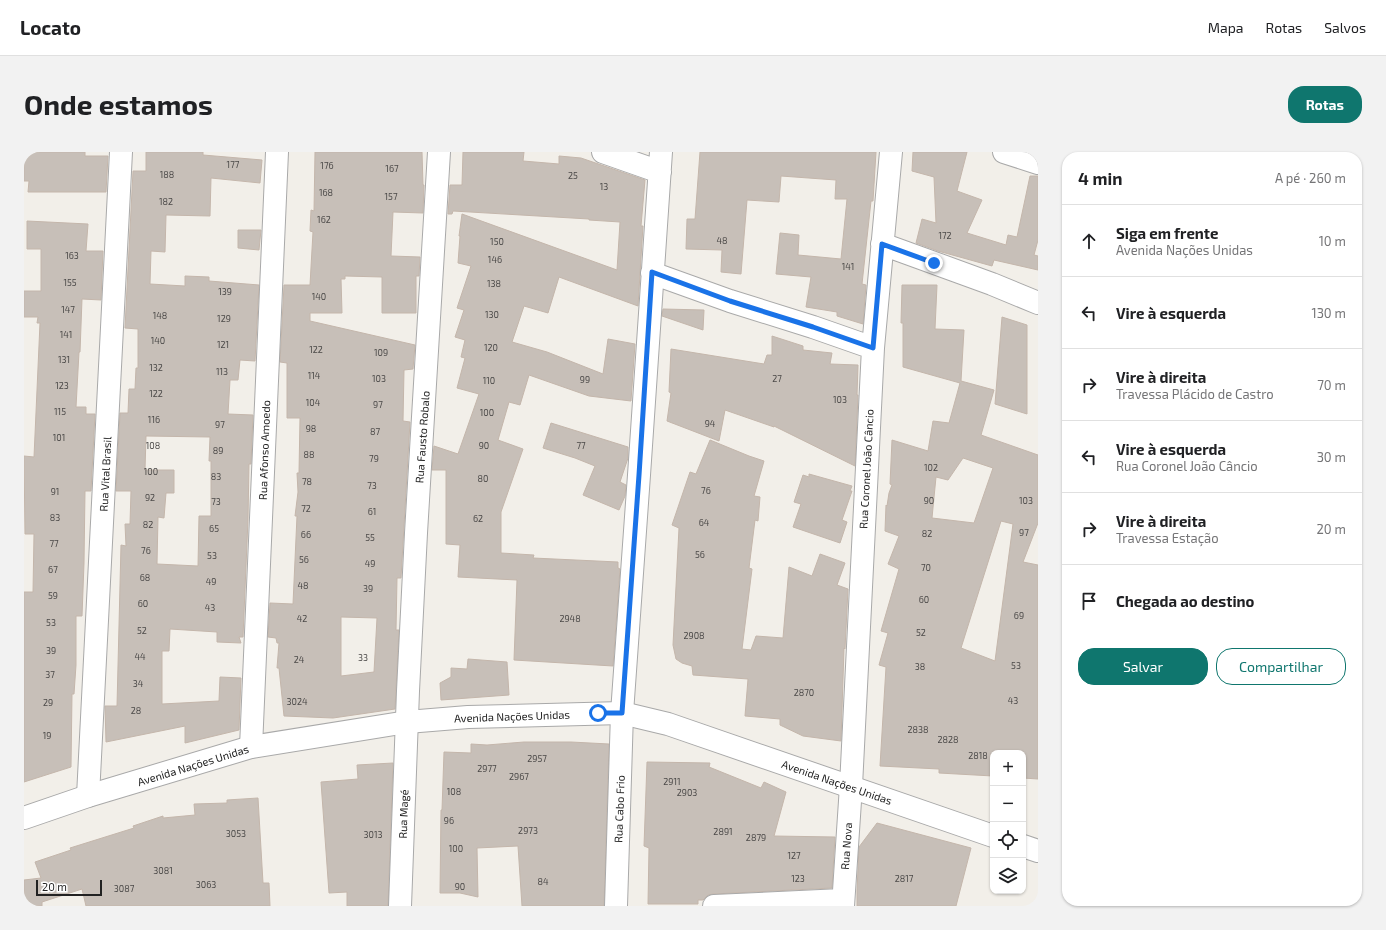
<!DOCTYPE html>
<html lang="pt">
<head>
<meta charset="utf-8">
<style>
  :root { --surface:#fff; --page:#f2f2f2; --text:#202124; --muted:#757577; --line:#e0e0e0; --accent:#0f766e }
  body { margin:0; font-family:"Exo 2",sans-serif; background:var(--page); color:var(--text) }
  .controls { position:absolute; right:12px; bottom:12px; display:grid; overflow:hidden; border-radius:8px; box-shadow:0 1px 3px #0004 }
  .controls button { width:36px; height:36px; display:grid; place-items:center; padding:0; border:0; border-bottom:1px solid var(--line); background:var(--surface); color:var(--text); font:20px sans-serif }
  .scale { position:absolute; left:12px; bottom:10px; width:66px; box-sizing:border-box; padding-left:4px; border:2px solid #222; border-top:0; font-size:11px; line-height:14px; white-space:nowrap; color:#222; -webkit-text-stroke:3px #fff; paint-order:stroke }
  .stop { position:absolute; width:12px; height:12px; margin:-9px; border:3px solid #1a73e8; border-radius:50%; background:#fff }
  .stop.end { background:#1a73e8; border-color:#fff; box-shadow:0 1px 4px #0008 }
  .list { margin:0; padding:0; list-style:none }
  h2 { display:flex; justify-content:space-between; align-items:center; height:52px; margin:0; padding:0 16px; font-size:17px }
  h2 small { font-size:13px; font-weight:400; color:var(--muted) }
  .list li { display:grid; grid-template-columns:26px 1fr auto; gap:12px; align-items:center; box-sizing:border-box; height:72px; padding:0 16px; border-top:1px solid var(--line) }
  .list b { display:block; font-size:15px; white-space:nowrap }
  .list p { margin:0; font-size:13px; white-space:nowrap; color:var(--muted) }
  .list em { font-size:13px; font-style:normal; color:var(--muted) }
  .actions { display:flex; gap:8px; padding:12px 16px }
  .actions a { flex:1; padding:9px 0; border:1px solid var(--accent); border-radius:16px; text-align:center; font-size:14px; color:var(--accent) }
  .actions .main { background:var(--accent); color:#fff }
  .icon { flex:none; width:22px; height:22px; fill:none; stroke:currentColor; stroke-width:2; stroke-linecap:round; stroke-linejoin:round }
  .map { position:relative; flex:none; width:1014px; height:754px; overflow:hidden; border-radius:16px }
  header { display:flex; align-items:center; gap:24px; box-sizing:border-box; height:56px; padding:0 20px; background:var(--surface); border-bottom:1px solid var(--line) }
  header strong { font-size:19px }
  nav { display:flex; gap:22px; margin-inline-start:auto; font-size:14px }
  .intro { display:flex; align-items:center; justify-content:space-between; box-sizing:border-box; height:96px; padding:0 24px }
  h1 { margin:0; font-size:28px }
  .button { padding:10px 18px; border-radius:16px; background:var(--accent); color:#fff; font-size:14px; font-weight:700 }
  main { display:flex; gap:24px; padding:0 24px }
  aside { flex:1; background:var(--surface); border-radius:16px; box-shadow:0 1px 3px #0004 }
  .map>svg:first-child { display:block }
  .building { fill:#c7bfb8; stroke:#c4b6ab; fill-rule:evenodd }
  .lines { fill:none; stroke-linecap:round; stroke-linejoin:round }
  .minor-casing { stroke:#a9a9a9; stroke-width:24 }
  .tertiary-casing { stroke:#a9a9a9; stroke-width:24 }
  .minor { stroke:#fff; stroke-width:22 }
  .tertiary { stroke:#fff; stroke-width:22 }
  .route { stroke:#1a73e8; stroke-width:5 }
  .labels { text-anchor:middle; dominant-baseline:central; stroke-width:3; stroke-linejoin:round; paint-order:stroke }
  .number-label { font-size:9px; fill:#4b4948 }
  .street-label { font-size:11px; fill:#222; stroke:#fff }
</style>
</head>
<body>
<header>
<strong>Locato</strong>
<nav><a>Mapa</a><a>Rotas</a><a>Salvos</a></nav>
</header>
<div class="intro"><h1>Onde estamos</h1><a class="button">Rotas</a></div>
<main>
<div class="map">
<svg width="1014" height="754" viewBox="0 0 1014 754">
  <rect width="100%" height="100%" fill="#f2efe9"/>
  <!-- building -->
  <path class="building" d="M0,0h61v4h23l-2,36h-78l1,-11h-5z
    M122,0h57v3l59,5 -2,23 -49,-5 -1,38 -44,-1 -1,37 -14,-1 -1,33 35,2v-10l24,1v4l50,4 -4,76 -15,-1 -2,20h-8l-2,34 25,1 -2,49h-2l-1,55 -5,118h-4l2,6 -24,-1v-10l-47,-3 -1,22h-7v53l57,-3 1,-24 21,1 -2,52 -54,13v-17l-79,16 -1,-36h12l4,-161 5,1 -1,-22h5l1,-33h-15l4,-78h8l1,-24h6l1,-21h2v-39l-13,-1 8,-157h13zM122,284l64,1 -1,24h2v55h-12l-1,50 -41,-2 1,-47 6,1 2,-25h8v-23h-29z
    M291,0h107l1,33h1l-1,28 -30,-1 -2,44 29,1 -1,19h-3v37h-34v-36l-37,-1v3h-4l1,34h-32v8l105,24 -2,24 -9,1 -1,51 7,1 -9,156h-4l-1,52h3l-4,79 -62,9 -49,-2 -5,-48h-2l2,-25h-2l-1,-5 -8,-1 2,-34 23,1 4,-88h-2l3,-24 -1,-19h2l1,-55h-13v-55l-7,-1 4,-77h26l3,-53 -3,-1 1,-21 3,1zM317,465l36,1 -3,54 -33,4z
    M439,0h61l-1,9 36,3v-8l22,2 64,22 -4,46h2l-5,80 -79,-29 -11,36 -24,-7 -12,36 35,10 56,22 5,-35 27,5 -4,57 -42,-5 -60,-21 -9,30 -11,-3 -11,38 25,9 -22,63v41l33,2 -1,3 85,4v6l2,1 -7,97 -99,-6 3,-80 -59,-3 2,-32 -14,-1v-74h-14l2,-24 24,8 21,-60 -22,-6 8,-30 -4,-1 4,-17 -10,-3 9,-27 -7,-2 14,-42 -13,-3 2,-27h-1l3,-22 155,56 3,-48 -31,-2v-1l-136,-8 -1,3h-4l2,-29h12z
    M676,0h176l-3,49h-2l-9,83 4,1 -3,39 -26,-8v-4l-31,-5 5,-30 -35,-3 4,-41 19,2 -1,20 43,4 6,-60h-12l1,-19 -55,-4 -2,26 -32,-2 -6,74 -20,-2 1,-22 -36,-1 1,-30h8z
    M889,0h54l-10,39 25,9 -15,33 39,12 2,-10 9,2 13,-61h8v64l-4,15 4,1v14l-44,-10 -2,6 -54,-15 -22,-8 6,-24 14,4 -2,-46 -22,-6z
    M3,69l61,3 -2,27h17l-2,49 -19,-1 -2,53h-1l-3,55h10v7h9l-4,77h-6l-1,72 -2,53h-6v49l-2,29h-2l-1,73 -47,15v-190h9l1,-58h-9l-1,-78 10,1 6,-134h-3l1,-6h-14v-26h17v-42h-14z
    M214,78h23l-2,20 -21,-2z
    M878,133h35l-2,44 29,1 -3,51 33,9 -13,45 57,20v68l-15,39 15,3v214l-15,-1v-25h-30v23l-54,-3v-4l-59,-3 6,-99 -7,-2 9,-32 -7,-2 18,-62 -11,-5 11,-28 -14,-5 1,-26 1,1 2,-13 3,-8 -2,-1 2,-44 36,11 5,-30 16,2 11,-40 -57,-16v-44h-2zM939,306l30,10 -19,55 -42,-5 4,-41 12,3zM977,369l12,3 -18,137 -34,-13z
    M639,157l41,1 -1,20 -41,-14z
    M978,165l25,8v89l-32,-10z
    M748,184l31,10v4l29,3 -2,11 28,1 -1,30h1l-3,71 -81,-40v1l-49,-17 -6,31 -52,-20 4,-28 -2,-1 2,-43 93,15 3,-9h5z
    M527,271l77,24v11l-8,24 6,3 -1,11 -6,14 -36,-15 12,-29 -20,-8 -32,-10z
    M686,288l39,16 15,5 -10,35 6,1 -2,24 -3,-1 -6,48 3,1 -10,80 9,1 5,-14 27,2 6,-71 23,9 8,-22 25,9 -8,22 11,4 -3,60 -1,-1 -3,93 -38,-5 -23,-11v-6l-35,-3 3,-37 -55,-4 -1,-9 -10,-3 -6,-4 -3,-14 6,-117 -7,-3 18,-53 6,2z
    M785,322l43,12 -2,5h2l-10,29 5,2 -7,21 -47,-16 8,-23 -7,-2 9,-27 6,2z
    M444,507l39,3 2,33 -68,5 -1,-17 11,-6v-9l16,1z
    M500,590h47l38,2 -5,162h-82l-4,-60 -41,2 1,49 -18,-4h-20l1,-83h1l2,-58 27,1v-9l16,1z
    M623,610l63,1 -1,4 52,21 3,-6 22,10 -12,44 61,1 -3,51 -119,6 -5,1 -5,5h-5v4h-50l1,-56 -5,-2z
    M369,611l-5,143h-41v-14l-18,1 -8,-111 37,-3 -1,-14z
    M234,646l5,85h6l1,23h-184l-4,-17 -40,13v4h-18v-26l17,-2 -6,-16 36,-12 -1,-2 64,-20 -1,-2 30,-10v2l32,-3 -1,-11 33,-1v-3z
    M853,671l94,25 -15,58h-99v-15l2,-44z"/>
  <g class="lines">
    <defs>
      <path id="minor" d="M579,0l57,20
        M980,0l34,11
        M858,92l110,40 46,19
        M628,121l78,28 83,26 60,21
        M227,595l26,-595
        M64,644l33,-644
        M376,754l8,-215 8,-158 23,-381
        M592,754l6,-193 17,-238 22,-323
        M690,754l128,-6
        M819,754l8,-120 22,-438 18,-196"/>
      <path id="tertiary" d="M0,666l64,-22 163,-49 156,-25 61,-5 154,-4 46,11 325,112
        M999,694l15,5"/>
    </defs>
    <!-- minor casing -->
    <use href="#minor" class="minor-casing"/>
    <!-- tertiary casing -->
    <use href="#tertiary" class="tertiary-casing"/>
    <!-- minor -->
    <use href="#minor" class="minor"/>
    <!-- tertiary -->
    <use href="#tertiary" class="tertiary"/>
  </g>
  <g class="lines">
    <!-- route -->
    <path class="route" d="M574,561h24l17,-238 13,-203 78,29 83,26 60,21 9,-104 52,19"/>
  </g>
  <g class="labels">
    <!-- number labels -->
    <g class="number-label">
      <text x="209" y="12">177</text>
      <text x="303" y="13">176</text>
      <text x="368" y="16">167</text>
      <text x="143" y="22">188</text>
      <text x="549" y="23">25</text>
      <text x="580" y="34">13</text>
      <text x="302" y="40">168</text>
      <text x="367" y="44">157</text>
      <text x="142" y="49">182</text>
      <text x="300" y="67">162</text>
      <text x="921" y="83">172</text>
      <text x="698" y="88">48</text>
      <text x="473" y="89">150</text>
      <text x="48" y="103">163</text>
      <text x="471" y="107">146</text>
      <text x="824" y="114">141</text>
      <text x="46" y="130">155</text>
      <text x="470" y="131">138</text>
      <text x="201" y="139">139</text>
      <text x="295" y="144">140</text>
      <text x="44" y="157">147</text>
      <text x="468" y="162">130</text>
      <text x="136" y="163">148</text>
      <text x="200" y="166">129</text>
      <text x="42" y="182">141</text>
      <text x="134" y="188">140</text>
      <text x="199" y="192">121</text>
      <text x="467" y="195">120</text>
      <text x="292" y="197">122</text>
      <text x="357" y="200">109</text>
      <text x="40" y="207">131</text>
      <text x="132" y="215">132</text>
      <text x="198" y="219">113</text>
      <text x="290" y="223">114</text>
      <text x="355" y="226">103</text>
      <text x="753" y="226">27</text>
      <text x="561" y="227">99</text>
      <text x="465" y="228">110</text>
      <text x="38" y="233">123</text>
      <text x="132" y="241">122</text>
      <text x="816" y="247">103</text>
      <text x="289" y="250">104</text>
      <text x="354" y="252">97</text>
      <text x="36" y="259">115</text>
      <text x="463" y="260">100</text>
      <text x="130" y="267">116</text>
      <text x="686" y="271">94</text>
      <text x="196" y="272">97</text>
      <text x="287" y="276">98</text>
      <text x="351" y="279">87</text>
      <text x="35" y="285">101</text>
      <text x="129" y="293">108</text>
      <text x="460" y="293">90</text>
      <text x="557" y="293">77</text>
      <text x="194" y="298">89</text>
      <text x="285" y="302">88</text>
      <text x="350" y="306">79</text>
      <text x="907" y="315">102</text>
      <text x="127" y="319">100</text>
      <text x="192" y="324">83</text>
      <text x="459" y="326">80</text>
      <text x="283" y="329">78</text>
      <text x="348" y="333">73</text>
      <text x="682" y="338">76</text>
      <text x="31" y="339">91</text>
      <text x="126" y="345">92</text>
      <text x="905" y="348">90</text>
      <text x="1002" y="348">103</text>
      <text x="192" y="349">73</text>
      <text x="282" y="356">72</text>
      <text x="348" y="359">61</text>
      <text x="31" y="365">83</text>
      <text x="454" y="366">62</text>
      <text x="680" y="370">64</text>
      <text x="124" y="372">82</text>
      <text x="190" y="376">65</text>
      <text x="1000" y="380">97</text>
      <text x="903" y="381">82</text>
      <text x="282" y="382">66</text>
      <text x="346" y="385">55</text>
      <text x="30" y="391">77</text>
      <text x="122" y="398">76</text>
      <text x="676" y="402">56</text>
      <text x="188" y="403">53</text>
      <text x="280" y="407">56</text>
      <text x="346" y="411">49</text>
      <text x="902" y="415">70</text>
      <text x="29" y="417">67</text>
      <text x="121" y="425">68</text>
      <text x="187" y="429">49</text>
      <text x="279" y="433">48</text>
      <text x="344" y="436">39</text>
      <text x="29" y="443">59</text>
      <text x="900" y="447">60</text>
      <text x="119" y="451">60</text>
      <text x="186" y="455">43</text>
      <text x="995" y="463">69</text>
      <text x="278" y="466">42</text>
      <text x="546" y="466">2948</text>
      <text x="27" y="470">53</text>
      <text x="118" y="478">52</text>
      <text x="897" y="480">52</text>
      <text x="670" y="483">2908</text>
      <text x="27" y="498">39</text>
      <text x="116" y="504">44</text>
      <text x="339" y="505">33</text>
      <text x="275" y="507">24</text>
      <text x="992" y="513">53</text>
      <text x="896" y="514">38</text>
      <text x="26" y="522">37</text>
      <text x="114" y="531">34</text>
      <text x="780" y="540">2870</text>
      <text x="989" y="548">43</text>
      <text x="273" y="549">3024</text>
      <text x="24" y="550">29</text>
      <text x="112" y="558">28</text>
      <text x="894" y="577">2838</text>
      <text x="23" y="583">19</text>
      <text x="924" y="587">2828</text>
      <text x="954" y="603">2818</text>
      <text x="513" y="606">2957</text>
      <text x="463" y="616">2977</text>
      <text x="495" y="624">2967</text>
      <text x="648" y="629">2911</text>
      <text x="430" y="639">108</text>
      <text x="663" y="640">2903</text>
      <text x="425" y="668">96</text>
      <text x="504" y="678">2973</text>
      <text x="699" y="679">2891</text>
      <text x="212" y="681">3053</text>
      <text x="349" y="682">3013</text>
      <text x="732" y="685">2879</text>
      <text x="432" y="696">100</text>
      <text x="770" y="703">127</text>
      <text x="139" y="718">3081</text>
      <text x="774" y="726">123</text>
      <text x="880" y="726">2817</text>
      <text x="519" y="729">84</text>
      <text x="182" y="732">3063</text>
      <text x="436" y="734">90</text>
      <text x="100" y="736">3087</text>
    </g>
    <!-- street labels -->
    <g class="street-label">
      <text transform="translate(398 285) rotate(-86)">Rua Fausto Robalo</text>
      <text transform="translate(240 298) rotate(-88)">Rua Afonso Amoedo</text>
      <text transform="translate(842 317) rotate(-87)">Rua Coronel João Câncio</text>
      <text transform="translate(81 322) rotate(-87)">Rua Vital Brasil</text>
      <text transform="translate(488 564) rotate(-2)">Avenida Nações Unidas</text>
      <text transform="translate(169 613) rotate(-17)">Avenida Nações Unidas</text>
      <text transform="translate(813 630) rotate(19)">Avenida Nações Unidas</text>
      <text transform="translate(595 657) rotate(-88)">Rua Cabo Frio</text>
      <text transform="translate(379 662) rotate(-88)">Rua Magé</text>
      <text transform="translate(822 694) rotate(-86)">Rua Nova</text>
    </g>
  </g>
</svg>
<div class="controls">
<button>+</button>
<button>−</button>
<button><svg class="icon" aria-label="locate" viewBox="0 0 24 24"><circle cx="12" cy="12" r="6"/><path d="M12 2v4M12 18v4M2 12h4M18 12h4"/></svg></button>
<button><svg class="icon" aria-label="layers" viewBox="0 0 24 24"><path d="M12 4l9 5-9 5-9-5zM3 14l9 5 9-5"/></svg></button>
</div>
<div class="scale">20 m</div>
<div class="stop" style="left:574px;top:561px"></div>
<div class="stop end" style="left:910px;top:111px"></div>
</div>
<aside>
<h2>4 min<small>A pé · 260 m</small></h2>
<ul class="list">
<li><svg class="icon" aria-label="ahead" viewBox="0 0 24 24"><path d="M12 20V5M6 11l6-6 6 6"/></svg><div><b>Siga em frente</b><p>Avenida Nações Unidas</p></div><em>10 m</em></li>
<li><svg class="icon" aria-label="left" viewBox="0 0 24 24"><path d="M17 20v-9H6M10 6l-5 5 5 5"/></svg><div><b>Vire à esquerda</b></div><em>130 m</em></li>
<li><svg class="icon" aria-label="right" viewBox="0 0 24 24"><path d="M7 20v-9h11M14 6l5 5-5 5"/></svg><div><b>Vire à direita</b><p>Travessa Plácido de Castro</p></div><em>70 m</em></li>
<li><svg class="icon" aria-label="left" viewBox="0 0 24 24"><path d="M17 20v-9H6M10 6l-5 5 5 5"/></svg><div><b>Vire à esquerda</b><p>Rua Coronel João Câncio</p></div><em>30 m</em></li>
<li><svg class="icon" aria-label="right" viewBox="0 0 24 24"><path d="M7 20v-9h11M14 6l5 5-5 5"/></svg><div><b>Vire à direita</b><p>Travessa Estação</p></div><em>20 m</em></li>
<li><svg class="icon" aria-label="arrive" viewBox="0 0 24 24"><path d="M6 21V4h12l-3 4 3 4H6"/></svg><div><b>Chegada ao destino</b></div></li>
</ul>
<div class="actions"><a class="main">Salvar</a><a>Compartilhar</a></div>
</aside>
</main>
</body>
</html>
